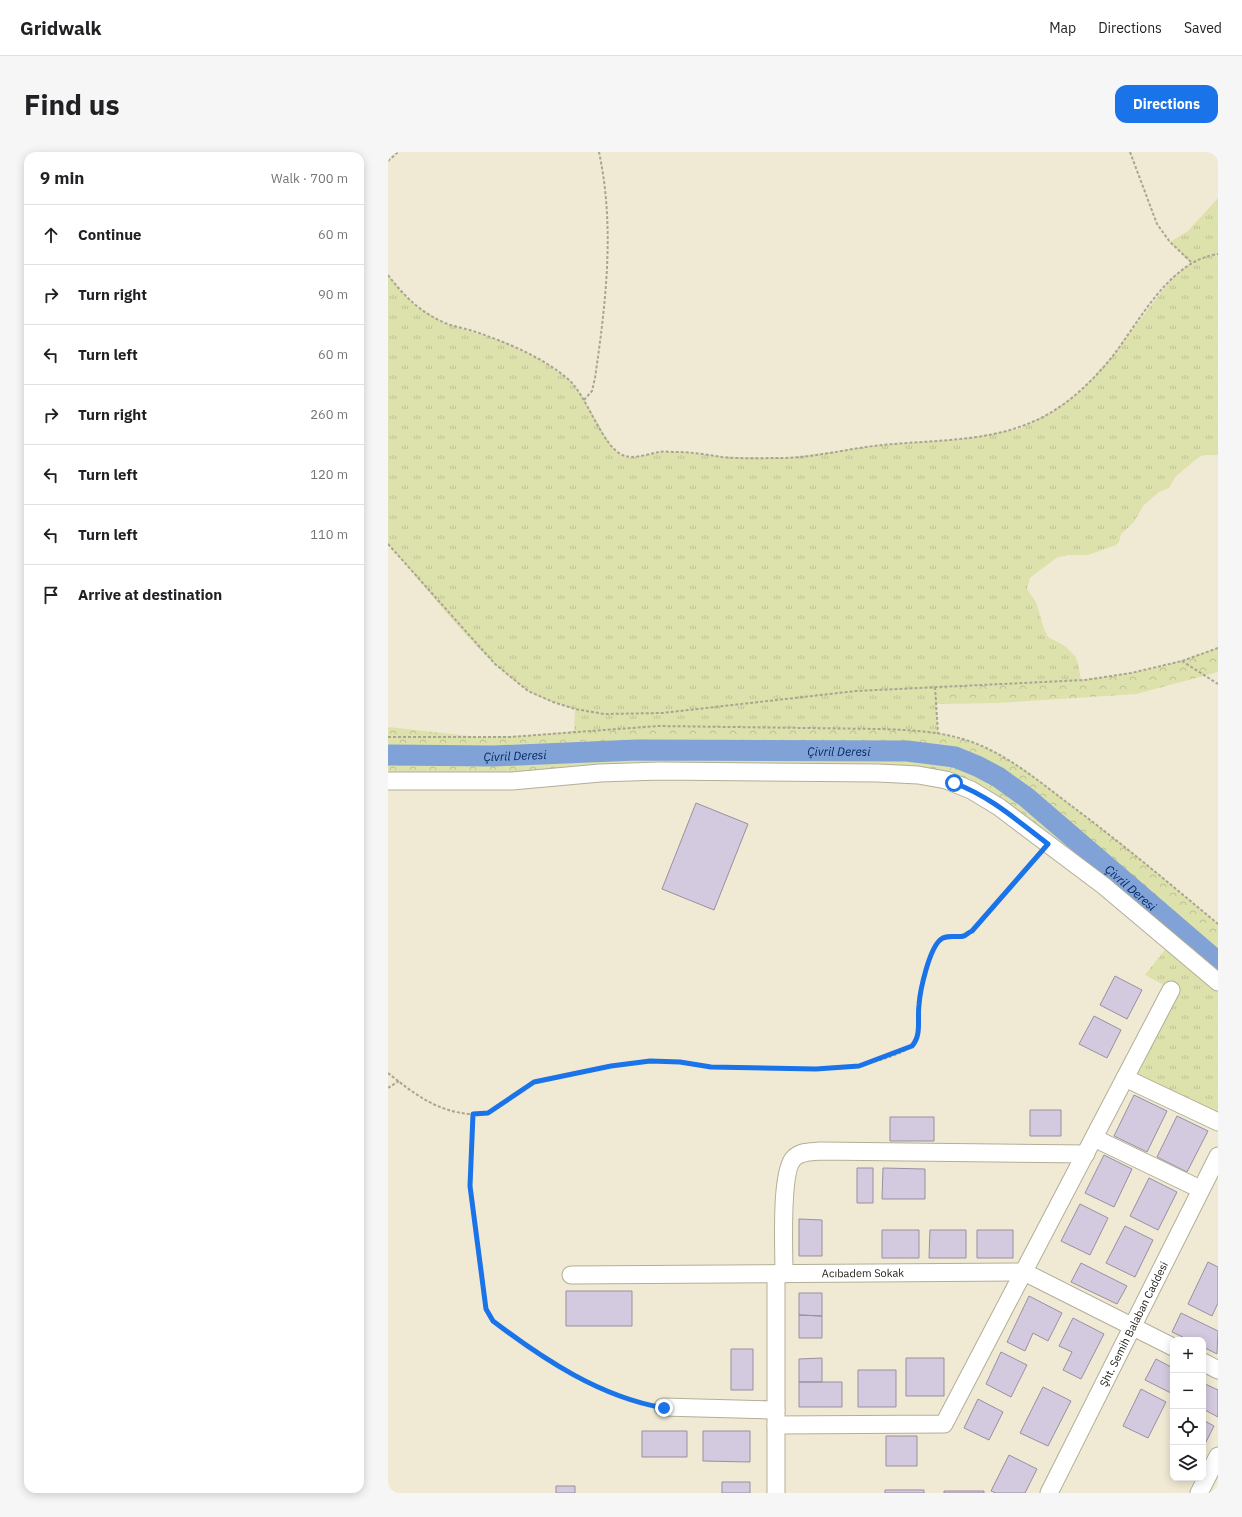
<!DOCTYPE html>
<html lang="en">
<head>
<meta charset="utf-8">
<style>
  :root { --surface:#fff; --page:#f6f6f6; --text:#202124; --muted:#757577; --line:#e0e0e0; --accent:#1a73e8 }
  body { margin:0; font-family:"IBM Plex Sans",sans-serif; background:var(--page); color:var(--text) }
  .controls { position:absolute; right:12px; bottom:12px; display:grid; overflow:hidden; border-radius:8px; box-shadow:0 2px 10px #0003 }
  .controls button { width:36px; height:36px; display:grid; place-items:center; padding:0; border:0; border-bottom:1px solid var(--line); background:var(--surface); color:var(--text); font:20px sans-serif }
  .stop { position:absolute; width:12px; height:12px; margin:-9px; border:3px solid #1a73e8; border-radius:50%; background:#fff }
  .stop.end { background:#1a73e8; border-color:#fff; box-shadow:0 1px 4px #0008 }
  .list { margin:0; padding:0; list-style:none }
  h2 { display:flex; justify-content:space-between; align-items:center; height:52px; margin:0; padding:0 16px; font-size:17px }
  h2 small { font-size:13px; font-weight:400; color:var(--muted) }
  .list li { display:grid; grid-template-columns:26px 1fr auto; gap:12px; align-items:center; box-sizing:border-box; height:60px; padding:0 16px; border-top:1px solid var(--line) }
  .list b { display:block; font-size:15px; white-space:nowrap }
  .list em { font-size:13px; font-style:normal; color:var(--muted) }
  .icon { flex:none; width:22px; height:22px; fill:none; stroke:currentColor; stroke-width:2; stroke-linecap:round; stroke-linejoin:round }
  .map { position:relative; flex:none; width:830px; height:1341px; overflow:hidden; border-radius:12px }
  header { display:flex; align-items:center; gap:24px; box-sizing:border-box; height:56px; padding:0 20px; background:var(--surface); border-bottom:1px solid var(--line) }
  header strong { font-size:19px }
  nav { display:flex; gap:22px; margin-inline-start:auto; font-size:14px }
  .intro { display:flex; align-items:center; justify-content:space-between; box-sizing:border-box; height:96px; padding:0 24px }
  h1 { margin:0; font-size:28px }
  .button { padding:10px 18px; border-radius:12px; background:var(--accent); color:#fff; font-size:14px; font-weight:700 }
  main { display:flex; gap:24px; padding:0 24px }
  aside { flex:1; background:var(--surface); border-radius:12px; box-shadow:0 2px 10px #0003 }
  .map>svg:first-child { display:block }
  .grass { fill:url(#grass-tufts) }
  .forest { fill:url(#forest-crowns) }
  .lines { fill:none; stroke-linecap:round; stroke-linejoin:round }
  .river { stroke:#81a2d6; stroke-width:21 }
  .building { fill:#d4cadf; stroke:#988fa2 }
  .minor-casing { stroke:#b3ae98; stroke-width:19 }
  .path { stroke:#a9a593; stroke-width:2; stroke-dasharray:3 2; stroke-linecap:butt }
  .minor { stroke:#fff; stroke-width:17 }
  .route { stroke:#1a73e8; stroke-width:5 }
  .labels { text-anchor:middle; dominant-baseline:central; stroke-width:3; stroke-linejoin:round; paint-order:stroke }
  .street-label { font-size:11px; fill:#25221a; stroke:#fef8e1 }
  .water-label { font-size:12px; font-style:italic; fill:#012966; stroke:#fef8e1 }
</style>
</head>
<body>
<header>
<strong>Gridwalk</strong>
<nav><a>Map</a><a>Directions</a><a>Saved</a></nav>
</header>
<div class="intro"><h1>Find us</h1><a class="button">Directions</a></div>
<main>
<aside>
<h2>9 min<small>Walk · 700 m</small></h2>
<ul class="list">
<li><svg class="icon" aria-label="ahead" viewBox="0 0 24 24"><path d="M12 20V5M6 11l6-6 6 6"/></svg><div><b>Continue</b></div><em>60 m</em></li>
<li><svg class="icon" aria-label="right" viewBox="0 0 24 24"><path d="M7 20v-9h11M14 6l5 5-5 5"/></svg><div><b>Turn right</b></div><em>90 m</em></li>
<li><svg class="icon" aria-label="left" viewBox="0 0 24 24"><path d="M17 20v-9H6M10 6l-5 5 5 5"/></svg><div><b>Turn left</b></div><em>60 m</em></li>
<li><svg class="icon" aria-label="right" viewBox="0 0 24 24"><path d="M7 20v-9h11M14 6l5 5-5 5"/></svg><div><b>Turn right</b></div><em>260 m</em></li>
<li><svg class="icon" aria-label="left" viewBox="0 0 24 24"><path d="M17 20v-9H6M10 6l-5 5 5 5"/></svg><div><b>Turn left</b></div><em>120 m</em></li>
<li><svg class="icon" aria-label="left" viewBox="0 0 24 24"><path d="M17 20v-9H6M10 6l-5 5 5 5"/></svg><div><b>Turn left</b></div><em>110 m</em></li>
<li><svg class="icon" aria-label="arrive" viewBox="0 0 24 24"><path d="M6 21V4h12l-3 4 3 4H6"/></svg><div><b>Arrive at destination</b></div></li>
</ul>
</aside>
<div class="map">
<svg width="830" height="1341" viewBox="0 0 830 1341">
  <defs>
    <pattern id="grass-tufts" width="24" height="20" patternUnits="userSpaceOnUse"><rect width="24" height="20" fill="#dde1ab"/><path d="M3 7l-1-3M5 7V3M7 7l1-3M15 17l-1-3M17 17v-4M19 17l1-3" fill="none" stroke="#bec193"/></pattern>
    <pattern id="forest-crowns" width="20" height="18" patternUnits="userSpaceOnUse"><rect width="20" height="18" fill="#dde1ab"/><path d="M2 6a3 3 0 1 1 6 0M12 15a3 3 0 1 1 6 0" fill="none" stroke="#bec193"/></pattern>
  </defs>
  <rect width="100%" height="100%" fill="#f0ead4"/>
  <!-- grass -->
  <path class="grass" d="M830,46v257h-13l-6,2 -23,19 -7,12 -10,4 -16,14 -9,16 -13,12 -2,8 -3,3 -28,10h-20l-10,2 -22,16 -6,5 -3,11 9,13 8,27 4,8 17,9 10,10 3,7 3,17 -146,7 3,46 -59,-4 -221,-3 -84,5 1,-22c-16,-5 -34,-10 -48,-19 -52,-36 -96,-98 -139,-146v-269l14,18 15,14 27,16 62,20 36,18 26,18 13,16 29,49 8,10 11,4 32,-6h21l43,5 59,1 98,-13 80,-6 57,-10 33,-17 30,-22 29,-32 61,-80 19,-15 -21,-21 18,-11z
    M783,790l47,40v140l-93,-44 46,-89 -26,-14z"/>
  <!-- forest -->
  <path class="forest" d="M830,496v24l-82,22 -138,9 -62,1 -1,-17c65,-4 131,-3 195,-14 30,-5 59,-15 88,-25z
    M270,574l250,4 30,3 31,8 22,9 34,20 107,82 86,72v58l-219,-175 -81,-32 -530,6v-54l91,10 55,-2 63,-6z"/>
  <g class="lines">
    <!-- river -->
    <path class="river" id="s1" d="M0,603l106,1 143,-6 270,1 48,6 22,9 21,11 28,20 192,165"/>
  </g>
  <!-- building -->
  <path class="building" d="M308,651l52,21 -34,86 -52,-21z
    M727,824l27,14 -15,29 -27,-14z
    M706,864l27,14 -14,28 -28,-14z
    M746,943l33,16 -20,41 -33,-16z
    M642,958h31v26h-31z
    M789,964l31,15 -21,41 -30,-15z
    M502,965h44v24h-44z
    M716,1003l28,14 -18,38 -29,-14z
    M469,1016h16v35h-16z
    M495,1016l42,1v30h-43z
    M761,1026l28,14 -19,38 -28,-14z
    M692,1052l28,14 -18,37 -29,-14z
    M411,1067l23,1v36h-23z
    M737,1074l28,14 -18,37 -29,-14z
    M494,1078h37v28h-37z
    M542,1078h36v28h-37z
    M589,1078h36v28h-36z
    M820,1110l10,5v36l-6,13 -24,-12z
    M693,1111l46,23 -10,18 -46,-22z
    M178,1139h66v35h-66z
    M411,1141h23v23l-23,-1z
    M641,1144l33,17 -14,28 -15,-8 -8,18 -18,-9z
    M793,1161l37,18 -1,23 -14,-7v-7h-14l-17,-8z
    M411,1163l23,1v22h-23z
    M685,1166l31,16 -23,45 -18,-9 9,-18 -13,-6z
    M343,1197h22v41h-22z
    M613,1200l26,13 -16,32 -25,-13z
    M434,1206v24h-23v-23z
    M518,1206h38v38h-38z
    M768,1207l17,9v26l-28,-14z
    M470,1218h38v37h-38z
    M411,1230h43v25h-43z
    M815,1231l15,7v27l-15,-8z
    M655,1235l28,14 -23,45 -28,-13z
    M753,1237l25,13 -18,36 -25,-12z
    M590,1247l25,13 -14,28 -25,-12z
    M815,1268l11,6 -11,22z
    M254,1279h45v26h-45z
    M315,1279h47v31l-47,-1z
    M498,1284h31v30h-31z
    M621,1303l28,14 -12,24h-29l-5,-2z
    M334,1330h28v11h-28z
    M168,1334h19v7h-19z
    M497,1338h39v3h-39z
    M556,1339h40v2h-40z"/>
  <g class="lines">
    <defs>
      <g id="minor">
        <path d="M0,629h124l88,-8 59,-2 219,2 40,2 28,5 25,10 28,17 105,79 114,96"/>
        <path d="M737,926l93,44"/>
        <path d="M706,986l106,51"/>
        <path d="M396,1122c0,-23 -4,-103 10,-116 7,-7 17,-6 26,-7l266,3"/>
        <path id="s2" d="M183,1123l453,-3 149,75"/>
        <path d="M815,1210l15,8"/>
        <path d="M275,1255l113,3"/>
        <path d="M388,1273l168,-1 227,-434"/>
        <path d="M388,1341v-219"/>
        <path id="s3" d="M661,1341l169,-337"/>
        <path d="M811,1341l19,-37"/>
      </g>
    </defs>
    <!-- minor casing -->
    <use href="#minor" class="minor-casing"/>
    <!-- path -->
    <path class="path" d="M742,0l27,72 13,18 21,20
      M0,9l10,-9
      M0,123c15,20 32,37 55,47 10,5 22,6 33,10 32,11 66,25 92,47 20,17 34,70 57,77 10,3 23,-2 34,-4 6,-1 13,0 19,0 15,0 30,3 44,5 19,2 40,1 59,1 34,0 68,-10 102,-13 58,-6 116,-2 167,-32 24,-14 45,-35 62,-56 28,-36 57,-96 106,-103
      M196,248l8,-9 3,-13c11,-76 20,-151 4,-226
      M0,392l107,120 33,27 25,11 22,7 29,5 58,-1 194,-22 229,-11 46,-7 51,-12 36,-13
      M794,509l36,23
      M547,535l3,46
      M0,585h122l148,-11 221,3c31,1 61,2 90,12 38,13 68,39 100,63 51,38 100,79 149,120
      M0,921c25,20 49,39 83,41 29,2 40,-23 64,-32 13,-5 28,-7 41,-10 24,-4 48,-10 73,-11 21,-1 41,4 62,6 22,2 45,2 67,2 43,0 94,1 133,-22 12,-8 6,-31 8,-43 2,-15 9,-52 20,-63 6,-6 22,-3 33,-10l67,-76
      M0,936l11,-7
      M85,962l-3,72 16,123 7,12c40,31 106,76 157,84"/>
    <!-- minor -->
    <use href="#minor" class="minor"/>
  </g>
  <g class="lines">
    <!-- route -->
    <path class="route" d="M276,1256c-64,-11 -121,-49 -171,-87l-7,-12 -16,-123 3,-72 15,-1 46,-31 77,-16 39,-5 30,1 31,5 105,2 43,-3 53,-20c10,-11 5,-27 7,-41 1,-15 10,-55 21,-65 7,-6 16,-2 24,-4 2,-1 5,-4 8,-5l76,-87c-29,-22 -58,-48 -94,-61"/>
  </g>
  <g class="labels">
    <!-- street labels -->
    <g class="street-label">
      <text stroke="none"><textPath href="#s2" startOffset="292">Acıbadem Sokak</textPath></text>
      <text stroke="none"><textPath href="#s3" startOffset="189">Şht. Semih Balaban Caddesi</textPath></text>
    </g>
    <!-- water labels -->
    <g class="water-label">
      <text stroke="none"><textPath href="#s1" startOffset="451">Çivril Deresi</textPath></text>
      <text stroke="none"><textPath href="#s1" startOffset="127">Çivril Deresi</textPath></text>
      <text stroke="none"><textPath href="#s1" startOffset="788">Çivril Deresi</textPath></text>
    </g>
  </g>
</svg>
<div class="controls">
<button>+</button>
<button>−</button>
<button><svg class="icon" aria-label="locate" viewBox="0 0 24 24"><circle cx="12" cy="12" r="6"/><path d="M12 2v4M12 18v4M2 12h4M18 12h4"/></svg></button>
<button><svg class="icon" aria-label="layers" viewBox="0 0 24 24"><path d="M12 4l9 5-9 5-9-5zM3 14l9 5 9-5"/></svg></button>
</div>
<div class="stop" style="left:566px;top:631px"></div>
<div class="stop end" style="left:276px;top:1256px"></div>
</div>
</main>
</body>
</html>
